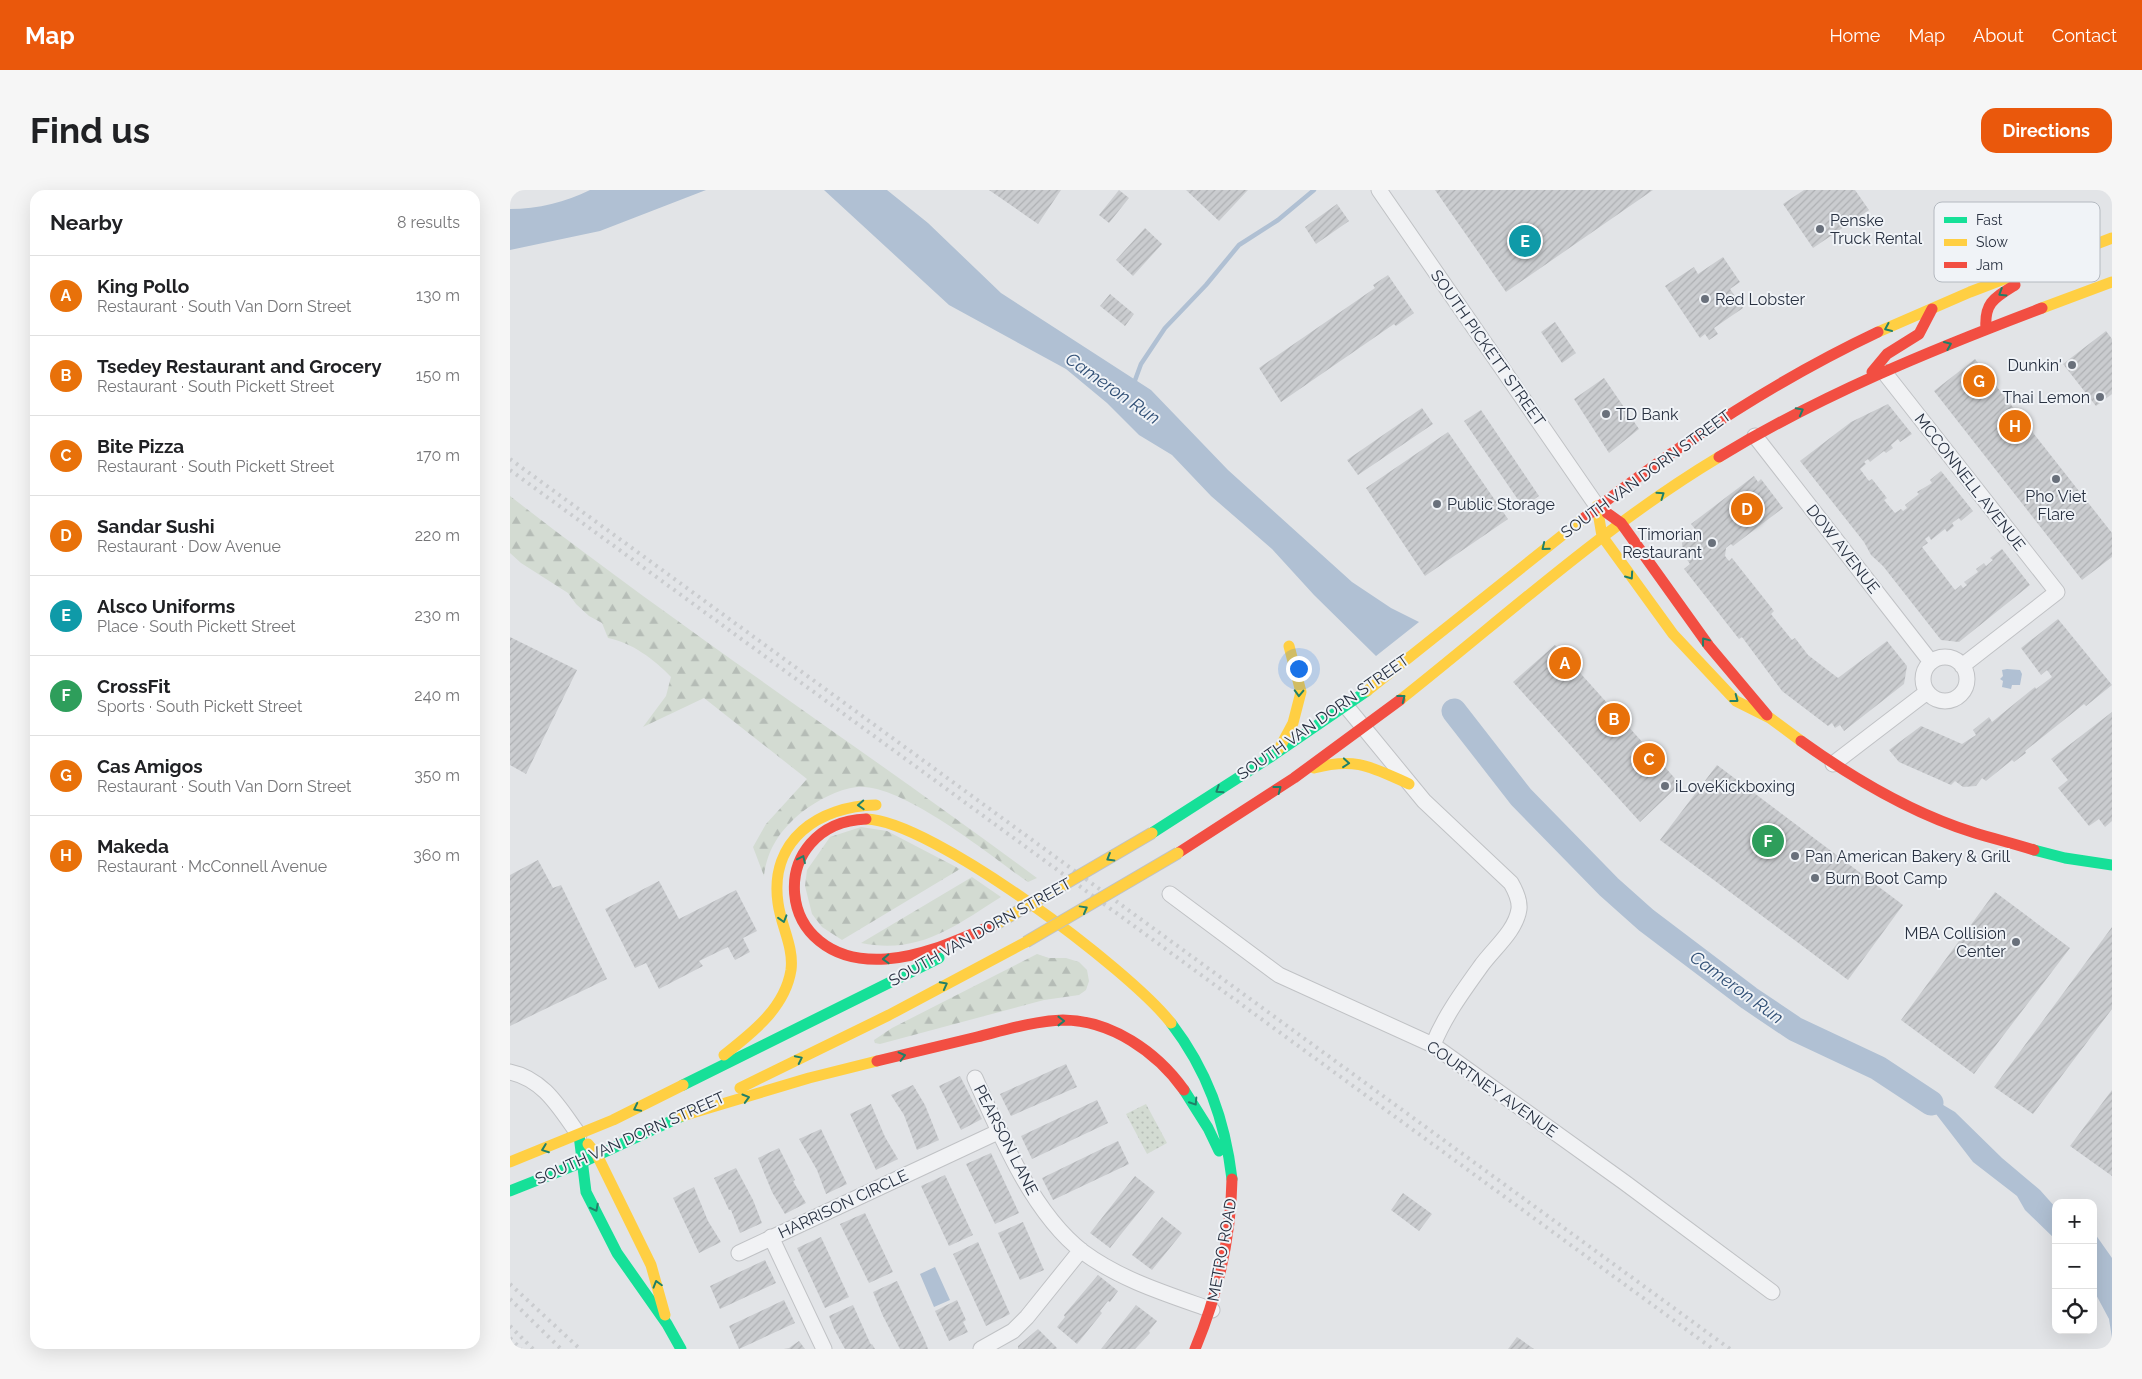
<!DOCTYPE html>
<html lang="en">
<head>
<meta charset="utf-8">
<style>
  :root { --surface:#fff; --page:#f6f6f6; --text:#202124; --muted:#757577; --line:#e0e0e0; --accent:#ea580c }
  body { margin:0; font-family:Raleway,sans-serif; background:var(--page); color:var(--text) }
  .controls { position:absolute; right:15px; bottom:15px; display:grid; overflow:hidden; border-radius:10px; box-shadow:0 5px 20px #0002 }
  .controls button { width:45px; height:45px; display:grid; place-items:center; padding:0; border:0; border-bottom:1px solid var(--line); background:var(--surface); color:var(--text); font:25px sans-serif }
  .you { position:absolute; left:788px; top:478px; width:18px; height:18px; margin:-12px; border:4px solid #fff; border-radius:50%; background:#1a73e8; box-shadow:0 0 0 8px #1a73e833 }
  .badge { display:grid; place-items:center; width:32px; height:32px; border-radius:50%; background:var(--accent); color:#fff; font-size:16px; font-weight:700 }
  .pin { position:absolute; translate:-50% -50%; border:2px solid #fff; box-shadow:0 1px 5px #0006 }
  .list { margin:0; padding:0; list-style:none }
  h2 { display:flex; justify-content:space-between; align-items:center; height:65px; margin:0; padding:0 20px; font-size:21px }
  h2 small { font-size:16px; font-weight:400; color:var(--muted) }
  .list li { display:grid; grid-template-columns:32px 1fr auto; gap:15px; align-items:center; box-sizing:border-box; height:80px; padding:0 20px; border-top:1px solid var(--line) }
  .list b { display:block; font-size:19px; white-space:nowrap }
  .list p { margin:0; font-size:16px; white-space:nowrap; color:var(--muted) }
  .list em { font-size:16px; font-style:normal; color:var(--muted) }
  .icon { flex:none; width:28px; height:28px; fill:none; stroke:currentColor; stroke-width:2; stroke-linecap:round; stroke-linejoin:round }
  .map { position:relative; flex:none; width:1602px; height:1159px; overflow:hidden; border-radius:15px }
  header { display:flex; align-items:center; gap:30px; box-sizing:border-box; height:70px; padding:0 25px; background:var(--accent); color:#fff }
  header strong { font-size:24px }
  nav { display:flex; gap:28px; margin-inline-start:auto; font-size:18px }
  .intro { display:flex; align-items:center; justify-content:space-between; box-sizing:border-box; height:120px; padding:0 30px }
  h1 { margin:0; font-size:35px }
  .button { padding:12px 22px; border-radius:15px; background:var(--accent); color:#fff; font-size:18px; font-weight:700 }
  main { display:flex; gap:30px; padding:0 30px }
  aside { flex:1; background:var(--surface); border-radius:15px; box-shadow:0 5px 20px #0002 }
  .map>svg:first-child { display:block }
  .forest { fill:url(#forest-firs) }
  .park { fill:url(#park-dots) }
  .water { fill:#b0c0d3 }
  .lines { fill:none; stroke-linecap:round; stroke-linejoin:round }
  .stream { stroke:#b0c0d3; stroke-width:4.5 }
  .river { stroke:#b0c0d3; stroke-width:25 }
  .building { fill:url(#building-hatch) }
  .street-casing { stroke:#c0c2c5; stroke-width:17 }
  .street { stroke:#f1f2f4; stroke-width:15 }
  .fast { stroke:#16e098; stroke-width:11 }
  .slow { stroke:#ffcf43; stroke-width:11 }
  .jam { stroke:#f24e42; stroke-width:11 }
  .rail { stroke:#cacccf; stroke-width:4; stroke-dasharray:2.5 5; stroke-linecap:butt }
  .slow-bridge-casing { stroke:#bec1c5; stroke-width:13; stroke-linecap:butt }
  .slow-bridge { stroke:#ffcf43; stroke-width:11 }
  .oneway { stroke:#208068 }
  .poi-dot { fill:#69707b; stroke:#f0f3f7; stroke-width:2 }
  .labels { text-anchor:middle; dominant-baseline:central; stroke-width:4; stroke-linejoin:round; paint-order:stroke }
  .poi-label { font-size:16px; fill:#283141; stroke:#f0f3f7; text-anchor:start }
  .street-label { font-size:16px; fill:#283141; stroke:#f0f3f7 }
  .water-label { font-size:18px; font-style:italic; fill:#315076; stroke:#f0f3f7 }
  .key { fill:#f0f3f7; stroke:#b4b9c0; stroke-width:1 }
  .key-label { font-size:14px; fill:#283141 }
</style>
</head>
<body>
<header>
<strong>Map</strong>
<nav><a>Home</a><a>Map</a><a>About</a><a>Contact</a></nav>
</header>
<div class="intro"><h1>Find us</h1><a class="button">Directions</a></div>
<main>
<aside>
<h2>Nearby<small>8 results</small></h2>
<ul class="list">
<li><span class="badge" style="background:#e8710a">A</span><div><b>King Pollo</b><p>Restaurant · South Van Dorn Street</p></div><em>130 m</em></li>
<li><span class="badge" style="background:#e8710a">B</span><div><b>Tsedey Restaurant and Grocery</b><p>Restaurant · South Pickett Street</p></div><em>150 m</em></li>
<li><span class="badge" style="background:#e8710a">C</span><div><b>Bite Pizza</b><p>Restaurant · South Pickett Street</p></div><em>170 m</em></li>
<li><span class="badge" style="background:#e8710a">D</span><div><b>Sandar Sushi</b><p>Restaurant · Dow Avenue</p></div><em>220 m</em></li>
<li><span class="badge" style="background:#0f9aa8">E</span><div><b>Alsco Uniforms</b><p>Place · South Pickett Street</p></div><em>230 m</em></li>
<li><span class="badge" style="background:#2e9e5b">F</span><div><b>CrossFit</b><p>Sports · South Pickett Street</p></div><em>240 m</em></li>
<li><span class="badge" style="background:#e8710a">G</span><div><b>Cas Amigos</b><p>Restaurant · South Van Dorn Street</p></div><em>350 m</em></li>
<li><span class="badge" style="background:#e8710a">H</span><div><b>Makeda</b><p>Restaurant · McConnell Avenue</p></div><em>360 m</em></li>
</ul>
</aside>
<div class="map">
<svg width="1602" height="1159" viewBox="0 0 1602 1159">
  <defs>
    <pattern id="forest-firs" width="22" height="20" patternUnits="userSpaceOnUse" patternTransform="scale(1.25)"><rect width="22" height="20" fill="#d3dbd2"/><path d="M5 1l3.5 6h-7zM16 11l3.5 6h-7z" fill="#b5bcb6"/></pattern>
    <pattern id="park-dots" width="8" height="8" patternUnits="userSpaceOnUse" patternTransform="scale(1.25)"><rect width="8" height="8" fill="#d3dbd2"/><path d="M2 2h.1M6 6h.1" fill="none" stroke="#b5bcb6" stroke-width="1.8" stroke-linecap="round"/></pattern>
    <pattern id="building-hatch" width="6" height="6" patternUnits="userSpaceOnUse" patternTransform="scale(1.25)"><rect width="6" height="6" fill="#cacccf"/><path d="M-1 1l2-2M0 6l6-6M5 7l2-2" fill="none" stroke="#aeb0b3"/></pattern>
  </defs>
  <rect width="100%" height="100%" fill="#e2e4e7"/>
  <!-- forest -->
  <path class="forest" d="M0,306c171,133 353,253 527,382l-9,4c-39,-27 -126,-99 -171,-95 -20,2 -40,14 -55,25 -21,17 -35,37 -38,64l-11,-29 13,-23 41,-45 -103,-81 -61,29 23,-31 5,-19c-16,-17 -40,-35 -63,-39l-6,-15 -13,-7 -13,-12 -8,-11 -47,-30 -11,-10z
    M351,637l26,4 73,38 -118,71 -20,-13 -10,-13 -7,-28 2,-16 23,-33z
    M462,687l29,20c-46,29 -82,58 -140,46z
    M527,764l12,4h17l13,4 8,8 2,11 -3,9 -7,5 -35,5 -164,44 -5,-1 -1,-3 18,-12z"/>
  <!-- park -->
  <path class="park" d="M636,914l21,39 -20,11 -21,-40z"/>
  <!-- water -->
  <path class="water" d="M80,0h116l-106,41 -90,19v-41c28,0 56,-7 80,-19z
    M314,0h63l41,33 73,70 150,97 77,80 124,112 39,26 28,14 -43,34 -62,-61 -42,-46 -61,-53 -39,-41 -33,-20 -32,-32 -41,-34 -117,-64z
    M1497,479l13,1 2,4 -2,11h-8l-1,4 -9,-2 1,-6 -3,-2 3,-3 -1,-6z
    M1393,895l20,8 32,19 47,46 38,32 16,18v32l-31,-30 -8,-14 -44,-34 -37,-48z
    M1583,1041l19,27v80l-3,-19 -16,-30z
    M425,1077l15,33 -16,7 -14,-33z"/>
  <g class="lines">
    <!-- stream -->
    <path class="stream" d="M624,193l7,-19 24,-36 41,-43 33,-40 39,-25 36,-30"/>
    <!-- river -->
    <path class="river" d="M944,521l67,86 88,90 37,33 103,78 46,31 83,39 53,35"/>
  </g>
  <!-- building -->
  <path class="building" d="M479,0h72l-23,34z
    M609,0l10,8 -20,25 -10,-8z
    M676,0h62l-29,31z
    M925,0h218l-147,102z
    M1294,0h51l14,20 -56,38 -30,-44z
    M827,14l12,17 -33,23 -11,-17z
    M635,38l17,16 -29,32 -17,-16z
    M1213,67l17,25 -10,7 13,19 -29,20 4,6 -9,6 -4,-6 -5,4 -35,-52 29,-19 4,7z
    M878,85l26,38 -18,13 -2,-2 -113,78 -22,-34 116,-80 -2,-3z
    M600,104l24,20 -9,12 -25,-20z
    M1045,132l21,31 -14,10 -21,-31z
    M1596,141l6,8v55l-16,12 -33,-42z
    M1465,169l137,174v24l-30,23 -148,-189z
    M1094,188l35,51 -30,24 -35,-54z
    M1378,214l24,30 -12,8 -2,-3 -7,6 2,3 -7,5 -2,-2 -14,11 -2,-3 -4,3 2,2 -6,5 9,12 3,-2 15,19 -3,2 11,13 6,-4 2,2 4,-3 -2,-3 14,-11 -2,-2 15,-9 -2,-3 11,-9 32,40 -12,10 -2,-3 -7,5 2,3 -7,6 -2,-3 -14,11 -2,-4 -4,3 3,4 -6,4 33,43 6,-5 2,3 4,-3 -3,-3 14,-10 -2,-3 8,-6 2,3 7,-6 -3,-2 12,-9 28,36 -71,57 -18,-2 -58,-74 -12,-11 -7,-13 -64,-81 51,-39z
    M912,218l11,16 -75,51 -11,-15z
    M971,220l58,86 -16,11 -59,-86z
    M938,242l60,87 -83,57 -59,-88z
    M1244,286l4,6 3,-3 22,29 -50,38 -2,-2 -5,4 -1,8 4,5 3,-3 42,53 -3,3 21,26 3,-2 13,17 30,23 49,-37 20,25 -3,18 -60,47 -4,-6 -5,3 -3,-5 -4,3 -46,-35 -40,-54 -3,2 -55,-70 6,-5 -7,-10 -1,-11 4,-6 9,-8 -4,-5z
    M1548,429l54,66 -26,21 -2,-2 -59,47 1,2 -12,9 -2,-2 -26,21 -4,-3 -6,8 -13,1 -8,-6 -4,4 -52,-23 -10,-12 32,-24 41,18 14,-9 -3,-5 16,-13 3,5 43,-35 1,2 16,-12 -5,-7 -6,5 -20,-27z
    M0,447l67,33 -51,104 -16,-9z
    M1045,455l125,139 -40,38 -127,-140z
    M1602,522v109l-7,6 -6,-8 -10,7 -31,-38 10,-8 -17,-21z
    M1207,575l186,140 -55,75 -188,-140z
    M28,670l15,28 8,-3 46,94 -97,47v-151z
    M149,691l20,38 57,-29 21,41 -14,7 7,14 -15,8 -7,-13 -29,14 4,5 -44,23 -13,-26 -11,5 -30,-59z
    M1485,702l75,56 -96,126 -73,-54z
    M1602,737v82l-79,105 -39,-27z
    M556,874l11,23 -66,29 -11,-22z
    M450,886l22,43 -21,11 -22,-44z
    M403,895l12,20 14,35 -22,10 -13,-35 -13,-20z
    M1602,900v86l-42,-30z
    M587,910l11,23 -76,36 -11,-23z
    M361,914l14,33 13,22 -22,11 -26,-56z
    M311,939l26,55 -21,10 -9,-24 -18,-31z
    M608,951l11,23 -76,36 -11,-22z
    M269,958l16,32 -2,1 13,22 -21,11 -13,-22 -14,-34z
    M481,963l28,60 -24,11 -29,-60z
    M226,978l17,32 9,23 -22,10 -9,-23h-2l-15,-32z
    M435,985l28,60 -24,11 -28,-60z
    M625,986l20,16 -45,56 -20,-15z
    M184,997l14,34 13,21 -22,11 -26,-55z
    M893,1003l29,21 -13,17 -28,-21z
    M355,1023l28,59 -24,11 -29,-59z
    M652,1027l20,16 -30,37 -20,-15z
    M513,1032l21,48 -24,10 -22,-47z
    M311,1047l28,60 -24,11 -28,-60z
    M468,1052l32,72 -24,12 -33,-72z
    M255,1070l11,23 -56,26 -10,-23z
    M588,1085l20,16 -8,11 -2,-1 -8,10 2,2 -25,31 -20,-17 8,-10 -1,-2z
    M387,1091l28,60 3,8h-28l-17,-33 -10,-24z
    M274,1110l11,23 -56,26 -10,-23z
    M447,1110l9,20 -3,2 5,10 -19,9 -14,-30z
    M343,1115l18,40 1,-1 3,5h-30l-11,-20 -5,-13z
    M626,1115l21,16 -8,10 1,2 -15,16h-34z
    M528,1139l19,19 -1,1h-38v-3z
    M1007,1147l17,12h-26z
    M289,1151l6,8h-21l5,-1z"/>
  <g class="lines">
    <defs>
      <path id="street" d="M869,0l218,316
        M1374,182l173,220 -95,74
        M1245,246l176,226
        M1413 489a22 22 0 1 1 44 0a22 22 0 1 1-44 0Z
        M836,516l78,95 87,82c4,7 9,17 8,26 -3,22 -26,40 -38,57 -18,25 -37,51 -48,79
        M1323,574l94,-72
        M660,704l109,81 154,70 191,137 148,110
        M0,882c34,7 50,37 69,63
        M465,888c25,57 58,136 108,174 38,28 84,42 129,58
        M261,1047l53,112
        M229,1063l261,-122
        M471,1159l32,-18 14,-14 54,-67"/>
    </defs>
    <!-- street casing -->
    <use href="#street" class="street-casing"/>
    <!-- street -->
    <use href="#street" class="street"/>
    <!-- fast -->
    <path class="fast" d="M642,643l120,-77 95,-65
      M1524,660l31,8 47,7
      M661,833c36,47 54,97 61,156
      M173,895l256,-127
      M674,900l24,38 11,23
      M69,945l7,57 31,61 50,71 14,25
      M0,1001l73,-29 112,-52"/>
    <!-- slow -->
    <path class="slow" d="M1532,118l70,-26
      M1368,142l92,-40 142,-54
      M1087,316l5,30 71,98 63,67 34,17 31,23
      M857,501l217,-173
      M890,510c105,-83 204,-174 319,-243
      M769,559l14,-26 8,-31 -12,-46
      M804,578c42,-11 57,-1 95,16
      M356,629c65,1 264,151 305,204
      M214,865c28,-22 61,-47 67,-85 3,-23 -10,-44 -13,-67 -9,-63 41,-97 98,-98
      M230,898l149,-73 137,-73
      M172,926l127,-38 68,-17
      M78,954l9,11 54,110 14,50
      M0,972l103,-42 70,-35"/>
    <!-- jam -->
    <path class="jam" d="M1476,139c-2,-26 8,-31 29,-44
      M1362,182l15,-18 32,-20 13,-25
      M1209,267c102,-62 212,-107 323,-149
      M1097,323l14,10 88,123 58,69
      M1074,328c92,-72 188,-136 294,-186
      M1291,551c53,38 112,73 174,92 20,6 40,11 59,17
      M356,629c-100,4 -97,148 20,140 40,-3 76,-21 112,-36
      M668,663l116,-75 106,-78
      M367,871c34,-8 67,-16 100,-24 28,-7 57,-16 86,-17 48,0 94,32 121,70
      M685,1159c23,-55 36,-110 37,-170"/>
    <!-- rail -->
    <path class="rail" d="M0,269l1220,890
      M0,280l1203,879
      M0,1094l70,65
      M0,1109l51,50
      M0,1136l23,23
      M0,1148l11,11"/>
    <defs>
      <path id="slow-bridge" d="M488,733l154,-90
        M516,752l152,-89"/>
    </defs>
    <!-- slow-bridge casing -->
    <use href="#slow-bridge" class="slow-bridge-casing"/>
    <!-- slow-bridge -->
    <use href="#slow-bridge" class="slow-bridge"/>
  </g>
  <!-- one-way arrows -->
  <defs><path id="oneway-chevron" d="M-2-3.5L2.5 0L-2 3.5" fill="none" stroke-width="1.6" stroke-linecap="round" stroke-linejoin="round" transform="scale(1.25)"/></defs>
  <g class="oneway">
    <use href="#oneway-chevron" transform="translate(1492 103) rotate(148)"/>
    <use href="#oneway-chevron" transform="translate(1378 138) rotate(156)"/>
    <use href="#oneway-chevron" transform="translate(1438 155) rotate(-23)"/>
    <use href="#oneway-chevron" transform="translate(1290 221) rotate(-28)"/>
    <use href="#oneway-chevron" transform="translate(1151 305) rotate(-35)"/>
    <use href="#oneway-chevron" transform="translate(1035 357) rotate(141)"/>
    <use href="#oneway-chevron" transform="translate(1120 386) rotate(55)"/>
    <use href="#oneway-chevron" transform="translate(1195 451) rotate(-127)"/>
    <use href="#oneway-chevron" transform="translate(789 503) rotate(92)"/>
    <use href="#oneway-chevron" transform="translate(892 508) rotate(-38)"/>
    <use href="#oneway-chevron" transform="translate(1225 509) rotate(37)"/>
    <use href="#oneway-chevron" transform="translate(836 573) rotate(5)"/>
    <use href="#oneway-chevron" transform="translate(768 599) rotate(-37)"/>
    <use href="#oneway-chevron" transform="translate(709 600) rotate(147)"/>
    <use href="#oneway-chevron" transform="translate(351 615) rotate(177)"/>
    <use href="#oneway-chevron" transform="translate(600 668) rotate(149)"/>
    <use href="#oneway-chevron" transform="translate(292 669) rotate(-65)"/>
    <use href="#oneway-chevron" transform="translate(574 719) rotate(-29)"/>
    <use href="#oneway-chevron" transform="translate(273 729) rotate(73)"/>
    <use href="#oneway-chevron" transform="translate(376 769) rotate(178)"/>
    <use href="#oneway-chevron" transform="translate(434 795) rotate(-28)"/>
    <use href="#oneway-chevron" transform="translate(551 831)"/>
    <use href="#oneway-chevron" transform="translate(392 866) rotate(-14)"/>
    <use href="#oneway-chevron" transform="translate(289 869) rotate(-26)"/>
    <use href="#oneway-chevron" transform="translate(236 908) rotate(-16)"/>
    <use href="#oneway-chevron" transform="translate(684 912) rotate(57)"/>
    <use href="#oneway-chevron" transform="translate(127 918) rotate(153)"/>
    <use href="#oneway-chevron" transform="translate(35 959) rotate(159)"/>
    <use href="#oneway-chevron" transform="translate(85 1018) rotate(63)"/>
    <use href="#oneway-chevron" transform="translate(147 1094) rotate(-106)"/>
  </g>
  <!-- markers -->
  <g class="poi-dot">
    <circle cx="1310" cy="39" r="5"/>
    <circle cx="1195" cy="109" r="5"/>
    <circle cx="1562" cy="175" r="5"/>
    <circle cx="1590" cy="207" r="5"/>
    <circle cx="1096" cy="224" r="5"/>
    <circle cx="1546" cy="289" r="5"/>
    <circle cx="927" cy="314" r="5"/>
    <circle cx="1202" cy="353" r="5"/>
    <circle cx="1155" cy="596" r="5"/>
    <circle cx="1285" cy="666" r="5"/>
    <circle cx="1305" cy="688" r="5"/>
    <circle cx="1506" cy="752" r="5"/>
  </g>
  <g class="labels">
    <!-- poi labels -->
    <g class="poi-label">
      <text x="1320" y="30">Penske<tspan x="1320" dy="18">Truck Rental</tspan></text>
      <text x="1205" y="109">Red Lobster</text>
      <text x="1552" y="175" text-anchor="end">Dunkin'</text>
      <text x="1580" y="207" text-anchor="end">Thai Lemon</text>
      <text x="1106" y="224">TD Bank</text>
      <text x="1546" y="306" text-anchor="middle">Pho Viet<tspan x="1546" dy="18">Flare</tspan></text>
      <text x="937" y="314">Public Storage</text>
      <text x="1192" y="344" text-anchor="end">Timorian<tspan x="1192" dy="18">Restaurant</tspan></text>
      <text x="1165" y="596">iLoveKickboxing</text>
      <text x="1295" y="666">Pan American Bakery &amp; Grill</text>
      <text x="1315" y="688">Burn Boot Camp</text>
      <text x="1496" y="743" text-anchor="end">MBA Collision<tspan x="1496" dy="18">Center</tspan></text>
    </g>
    <!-- street labels -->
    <g class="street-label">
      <text transform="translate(978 158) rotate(55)">SOUTH PICKETT STREET</text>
      <text transform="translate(1136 284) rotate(-36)">SOUTH VAN DORN STREET</text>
      <text transform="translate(1460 292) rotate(52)">MCCONNELL AVENUE</text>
      <text transform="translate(1333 359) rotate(52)">DOW AVENUE</text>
      <text transform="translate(813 527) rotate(-35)">SOUTH VAN DORN STREET</text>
      <text transform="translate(470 742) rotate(-29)">SOUTH VAN DORN STREET</text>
      <text transform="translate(982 899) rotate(35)">COURTNEY AVENUE</text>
      <text transform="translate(120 948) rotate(-24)">SOUTH VAN DORN STREET</text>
      <text transform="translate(496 950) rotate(63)">PEARSON LANE</text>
      <text transform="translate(333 1014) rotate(-25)">HARRISON CIRCLE</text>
      <text transform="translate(712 1060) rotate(-80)">METRO ROAD</text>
    </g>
    <!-- water labels -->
    <g class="water-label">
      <text transform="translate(603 198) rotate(35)">Cameron Run</text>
      <text transform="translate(1227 797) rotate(36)">Cameron Run</text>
    </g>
  </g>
  <!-- legend -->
  <rect x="1424" y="12" width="166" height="80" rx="8" class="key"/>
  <rect x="1434" y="27" width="23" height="6" fill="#16e098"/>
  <rect x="1434" y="49" width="23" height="7" fill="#ffcf43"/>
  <rect x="1434" y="72" width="23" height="6" fill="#f24e42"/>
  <g class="key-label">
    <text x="1466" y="35">Fast</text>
    <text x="1466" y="57">Slow</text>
    <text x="1466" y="80">Jam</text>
  </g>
</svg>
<div class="controls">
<button>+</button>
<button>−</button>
<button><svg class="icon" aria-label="locate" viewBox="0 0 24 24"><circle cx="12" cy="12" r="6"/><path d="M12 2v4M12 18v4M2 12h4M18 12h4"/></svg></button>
</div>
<div class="you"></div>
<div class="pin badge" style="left:1055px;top:473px;background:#e8710a">A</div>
<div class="pin badge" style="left:1104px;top:529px;background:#e8710a">B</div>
<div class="pin badge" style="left:1139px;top:569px;background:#e8710a">C</div>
<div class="pin badge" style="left:1237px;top:319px;background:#e8710a">D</div>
<div class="pin badge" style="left:1015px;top:51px;background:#0f9aa8">E</div>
<div class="pin badge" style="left:1258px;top:651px;background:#2e9e5b">F</div>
<div class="pin badge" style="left:1469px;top:191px;background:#e8710a">G</div>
<div class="pin badge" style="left:1505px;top:236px;background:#e8710a">H</div>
</div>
</main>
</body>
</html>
